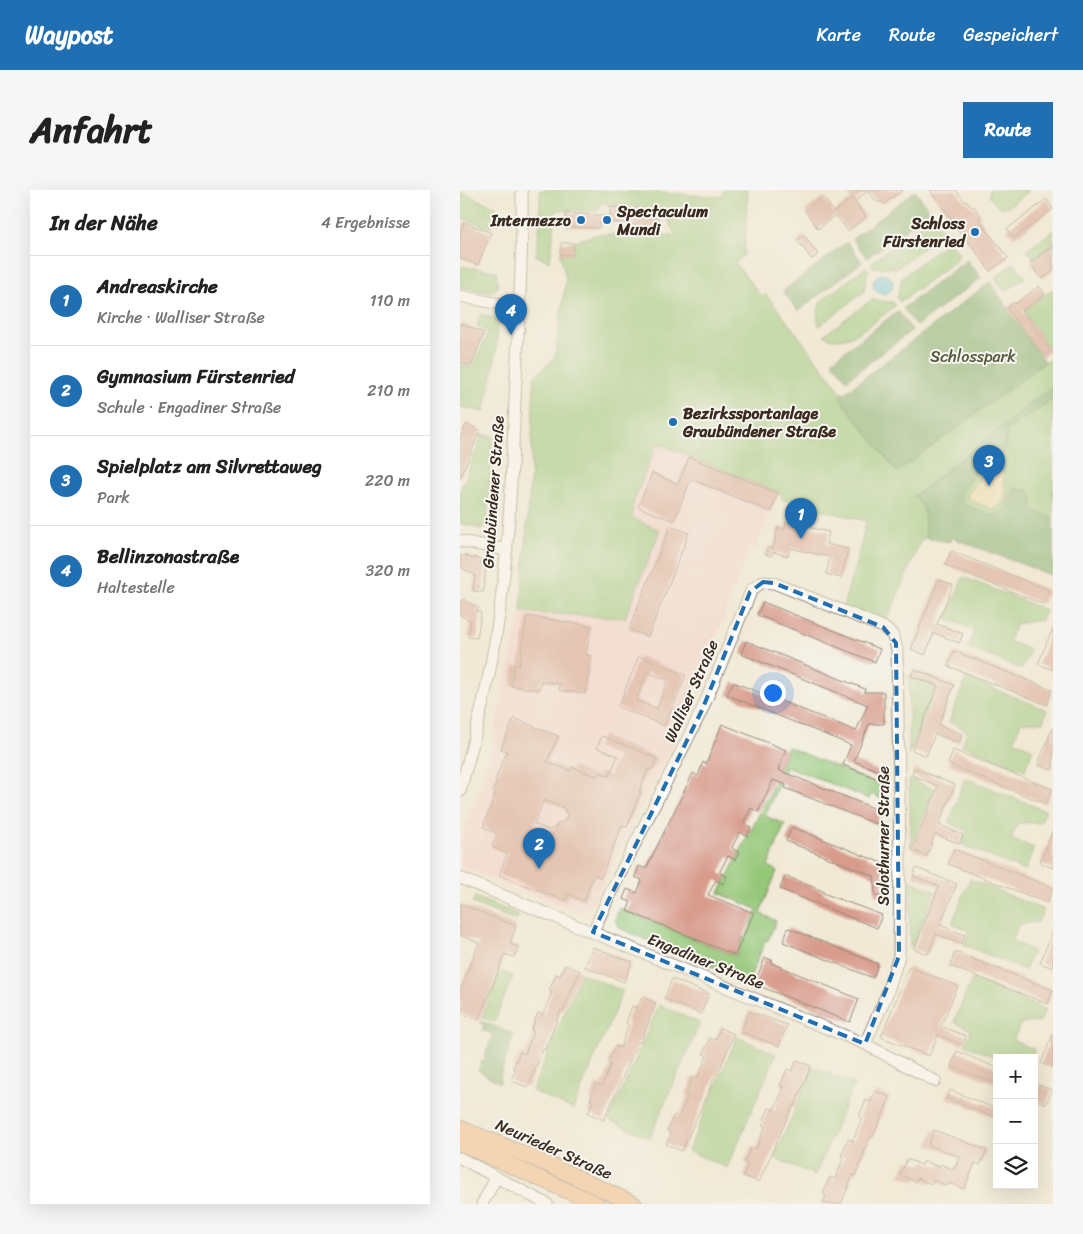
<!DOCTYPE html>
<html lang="de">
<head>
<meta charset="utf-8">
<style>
  :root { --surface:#fff; --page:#f6f6f6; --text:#222; --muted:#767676; --line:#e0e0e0; --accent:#1f6fb2 }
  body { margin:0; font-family:Sriracha,sans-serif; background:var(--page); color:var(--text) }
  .controls { position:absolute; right:15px; bottom:15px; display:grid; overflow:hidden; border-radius:0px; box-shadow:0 5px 20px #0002 }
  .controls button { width:45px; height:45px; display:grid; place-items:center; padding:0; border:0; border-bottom:1px solid var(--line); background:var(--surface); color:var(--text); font:25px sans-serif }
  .you { position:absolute; left:312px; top:502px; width:18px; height:18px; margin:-12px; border:4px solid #fff; border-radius:50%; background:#1a73e8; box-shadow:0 0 0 8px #1a73e833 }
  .badge { display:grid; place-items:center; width:32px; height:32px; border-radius:50%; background:var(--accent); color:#fff; font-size:16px; font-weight:700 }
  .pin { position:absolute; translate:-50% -41px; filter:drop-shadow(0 1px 2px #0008) }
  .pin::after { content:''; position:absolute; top:26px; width:18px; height:15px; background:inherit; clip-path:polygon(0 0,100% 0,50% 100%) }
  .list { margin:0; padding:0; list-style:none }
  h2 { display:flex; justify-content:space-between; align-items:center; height:65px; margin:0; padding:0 20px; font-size:21px }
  h2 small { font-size:16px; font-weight:400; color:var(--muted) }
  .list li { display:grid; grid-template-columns:32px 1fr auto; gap:15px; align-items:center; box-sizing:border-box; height:90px; padding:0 20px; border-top:1px solid var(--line) }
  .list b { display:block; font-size:19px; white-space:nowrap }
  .list p { margin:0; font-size:16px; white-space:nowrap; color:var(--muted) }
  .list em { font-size:16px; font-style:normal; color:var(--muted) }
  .icon { flex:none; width:28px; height:28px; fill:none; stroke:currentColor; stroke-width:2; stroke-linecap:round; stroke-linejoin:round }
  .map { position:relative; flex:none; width:593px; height:1014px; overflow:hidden; border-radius:0px }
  header { display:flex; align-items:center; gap:30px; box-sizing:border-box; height:70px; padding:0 25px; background:var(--accent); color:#fff }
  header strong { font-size:24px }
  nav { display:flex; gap:28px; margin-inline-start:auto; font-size:18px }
  .intro { display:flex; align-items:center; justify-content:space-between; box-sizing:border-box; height:120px; padding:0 30px }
  h1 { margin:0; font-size:35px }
  .button { padding:12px 22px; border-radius:0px; background:var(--accent); color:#fff; font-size:18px; font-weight:700 }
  main { display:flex; gap:30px; padding:0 30px }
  aside { flex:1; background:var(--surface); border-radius:0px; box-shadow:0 5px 20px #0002 }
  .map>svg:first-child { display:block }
  .built { fill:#f7d0ce }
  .green { fill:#95c778; stroke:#68784b }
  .forest { fill:#78ac68; stroke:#5a6b43 }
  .sand { fill:#eeda9e; stroke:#94825e }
  .water { fill:#61c6df; stroke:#4e787e }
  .building { fill:#d89b8c; fill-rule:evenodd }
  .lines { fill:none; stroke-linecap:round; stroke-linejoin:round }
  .minor-casing { stroke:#968a7a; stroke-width:13 }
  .major-casing { stroke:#968a7a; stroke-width:17 }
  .minor { stroke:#fff; stroke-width:11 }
  .major { stroke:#f9bc8a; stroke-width:15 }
  .marked { fill:none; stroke:#1f6fb2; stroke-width:4; stroke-dasharray:10 6; stroke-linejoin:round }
  .poi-dot { fill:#1f6fb2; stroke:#f6f6f2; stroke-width:2 }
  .labels { text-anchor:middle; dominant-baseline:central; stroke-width:4; stroke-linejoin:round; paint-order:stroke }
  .poi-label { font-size:16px; font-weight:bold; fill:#3b2a1e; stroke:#f6f6f2; text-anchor:start }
  .park-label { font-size:16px; fill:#565939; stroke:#f6f6f2 }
  .street-label { font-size:16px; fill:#3b2a1e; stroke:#f6f6f2 }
</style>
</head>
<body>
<header>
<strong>Waypost</strong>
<nav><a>Karte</a><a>Route</a><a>Gespeichert</a></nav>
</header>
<div class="intro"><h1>Anfahrt</h1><a class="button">Route</a></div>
<main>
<aside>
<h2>In der Nähe<small>4 Ergebnisse</small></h2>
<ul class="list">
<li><span class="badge">1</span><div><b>Andreaskirche</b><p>Kirche · Walliser Straße</p></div><em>110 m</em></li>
<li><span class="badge">2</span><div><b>Gymnasium Fürstenried</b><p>Schule · Engadiner Straße</p></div><em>210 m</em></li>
<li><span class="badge">3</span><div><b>Spielplatz am Silvrettaweg</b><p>Park</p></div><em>220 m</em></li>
<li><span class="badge">4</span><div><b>Bellinzonastraße</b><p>Haltestelle</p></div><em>320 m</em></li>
</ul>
</aside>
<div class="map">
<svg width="593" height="1014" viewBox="0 0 593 1014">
  <rect width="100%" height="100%" fill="#f6f6f2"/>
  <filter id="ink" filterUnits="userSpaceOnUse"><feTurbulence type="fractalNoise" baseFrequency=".02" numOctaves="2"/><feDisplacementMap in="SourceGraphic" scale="10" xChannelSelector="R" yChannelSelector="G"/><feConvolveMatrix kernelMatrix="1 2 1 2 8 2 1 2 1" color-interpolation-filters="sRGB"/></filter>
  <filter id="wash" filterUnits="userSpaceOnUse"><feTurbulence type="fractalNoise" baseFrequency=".0096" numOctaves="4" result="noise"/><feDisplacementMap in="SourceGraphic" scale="20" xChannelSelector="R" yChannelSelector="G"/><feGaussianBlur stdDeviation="1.12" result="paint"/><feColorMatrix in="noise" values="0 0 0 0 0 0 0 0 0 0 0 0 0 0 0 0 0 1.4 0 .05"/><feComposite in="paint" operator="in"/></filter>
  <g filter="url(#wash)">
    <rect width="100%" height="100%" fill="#f1e9d5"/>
    <!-- built -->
    <path class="built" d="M197,253l121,50 -23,57 -5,-1 -42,109 -35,83 2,1 -85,167 -5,3 -6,1 -119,-47v-24l29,-85 32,-145 104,5 35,-86 -28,-13 1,-15z"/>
    <!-- green -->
    <path class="green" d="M80,0c61,0 121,2 181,7l3,-7h24l-4,65 -9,8 27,34 4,-3 77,100 -4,3 58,75 156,-116v30l-139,110 10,13 2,29 -5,2 -30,71 -9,14 -40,-16 17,-56 7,-32 -83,-21 -2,-6 -124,-51 -24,60 -1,15 28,12 -35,88 -104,-6 10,-143 3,-92 21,-20 11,-78 -6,-25 13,1 -4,-12 30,-9 30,1 1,-3 46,4 -13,-26 -62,-7 -3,8 -42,-1 -5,45 -2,6 -13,-5 4,-36z
      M530,0h38v2l-20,15 -1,-1 -6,2 -2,-2h-2l-8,-10z
      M0,2l36,15 -5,21 -28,-9 -3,5z
      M469,29l1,2h4l7,8 -2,5 1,1 -43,33 -24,-1 -2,-4z
      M593,40v15l-19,14 -7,-9z
      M486,53l1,2h5l7,8 -2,5 1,1 -58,43 -3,-3 5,-22z
      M554,73l11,14 -20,15 -10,-14z
      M0,76l36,5 2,16 -8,6 -30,-6z
      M406,77l3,4 -2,2 -3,19 -45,34 -2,-12 4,-13z
      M593,99v65l-23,-32 -6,-12z
      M411,110l22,2 2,4c-17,12 -50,45 -71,29z
      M21,124l14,5c7,22 -6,70 -11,93l-24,-5v-43l13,4 15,-36 -11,-6z
      M593,209v119l-21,-8 1,-14 -20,-6 -10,23 -11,3 -29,-12 -3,-7 8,-15 16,-20h13l9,-14v-17z
      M22,245l11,1 -6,85 -5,8 -22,-6v-31z
      M503,387l83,33 -5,10 -25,4 -7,17 21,9 -8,19 -54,-21 6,-18 -27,-11z
      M449,485l27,11 -27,68z
      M506,488l81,32 -4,12h-22l-7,18 19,9 -8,21 -63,-25 5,-14 -18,-9z
      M328,557l97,40v13l-14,-6 -2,5 -83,-33 -21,50 20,8 -17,42 9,5 -17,42 16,8 -8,19 -4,4 -16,38 -127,-53 -6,-9 4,-12 117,48 7,-18 3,-1 11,-28 -38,-16 49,-96z
      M505,588l81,33 -6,12h-22l-7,16 23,9 -9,23 -63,-26 5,-14 -18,-8z
      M449,589l26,10 -24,58z
      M510,689l74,31 -6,12 -19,2 -7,17 21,10 -8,19 -61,-25 5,-14 -17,-8z
      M449,690l26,11 -23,57 -2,-1z
      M15,707l44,18 -3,6 -44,-18z
      M41,781l12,5 -19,46 -12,-5z
      M121,783l42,18 -50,118 -41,-18z
      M512,789l73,30 -5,13 -19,1 -8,17 22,10 -4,8h-33l-33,-13 6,-15 -17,-8z
      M199,815l41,18 -50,115 -41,-18z
      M277,847l39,17 -49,114 -39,-17z
      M353,877l41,17 -39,91 -41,-17z"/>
    <!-- forest -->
    <path class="forest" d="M455,1l15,20 -63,47 -15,-19z
      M387,52l15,20 -64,49 -15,-20z
      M507,70l14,18 -65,48 -13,-18z
      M530,92l55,80 -148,110 -58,-75z
      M438,121l14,19 -65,50 -15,-19z
      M593,196v13l-47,32v17l-9,14h-13l-16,20 -8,15 3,7 29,12 11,-3 10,-24 15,1 5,6 -1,14 21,8v58l-101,-38 -3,4 -23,-4 -2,-29 -10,-13z
      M21,831l33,13 -13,40 -1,9 -12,-6 -10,-7 4,-9 2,1 2,-5 -2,-1 9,-21 -11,-5 2,-5 -4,-2z"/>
    <!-- sand -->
    <path class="sand" d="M531,276l12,5 2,27 -11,12 -26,-11v-5l20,-27z"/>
    <!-- water -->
    <path class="water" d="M413 94a10 10 0 1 1 20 0a10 10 0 1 1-20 0Z"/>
    <g id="blocks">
      <!-- building -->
      <path class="building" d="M386,0h57l-19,14 -3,-3 -3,2 -10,-12 -13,10z
        M470,0h26l9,12 2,-1 5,7 2,-2 7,10 -2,2 5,7h-1l25,33 -18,13z
        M363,7l11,15 18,-14 14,19 -18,14 -12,-16 -18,14 -13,-18z
        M587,9l6,10 -39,29 -7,-9z
        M150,17l28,2 -1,7 22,2 -1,17 -22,-2v-8l-14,-2 -22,-1 -1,6 -33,-1v-14l44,3z
        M4,32l27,11 -13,32 -18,-7v-25z
        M344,45l14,19 -6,5 -15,-19z
        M101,53h13l-1,12 -13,-1z
        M593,55v26l-11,8 -12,-16z
        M579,96l6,8 -23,17 29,40 -9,6 -35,-49 7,-6 1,2z
        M0,133l24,10 -13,33 -11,-4z
        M6,234l14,6 -20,49v-40z
        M229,267l89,36 -7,19 -80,-33 -17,42 -36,-14 14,-34 26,11z
        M326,332l43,10 -3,12 22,5 -7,29 -15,-4 4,-17 -40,-9 -2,8 -15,-4 -2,4 -6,-2 3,-7 5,2 5,-22 7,2z
        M210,336l19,7 -41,104 -19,-8z
        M491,361l98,39 -6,14 -98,-39z
        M0,365l3,2 2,-2 8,4 1,-2 8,4 -2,2 6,4 -3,25 -10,-1 2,-16 -15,-8z
        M479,389l14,6 -16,39 26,10 -4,9 -25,-10 -9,22 -14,-6z
        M3,409l16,9 -2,2 4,3 -4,25 -9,-1 3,-16 -11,-6v-15l2,2z
        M303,412l117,47 -5,13 -118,-47z
        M67,426l64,10 -5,29 5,1 -6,38 -26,-4 1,-6 -19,-3 -2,9 -28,-4 3,-21 5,1z
        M593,438v42l-15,-6z
        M286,451l119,48 -1,3h20v32h-15l-15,37 30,12 -3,7 -38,-15 8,-20 -124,-50 6,-13 123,49 12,-26 -127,-51z
        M494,461l98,39 -5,15 -99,-39z
        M179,466l47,19 -21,51 -47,-19zM187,482l21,8 -11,29 -21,-9z
        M454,479l40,16 -15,40 23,9 -3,9 -24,-9 -9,22 -14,-6 26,-64 -27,-10z
        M54,528l44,18 -11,26 24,9 1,-4 24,9 4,-4 9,4 9,-20 -21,-8 5,-12 55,22 -5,12 -4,-1 -9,23h2l-14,35 -5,-2 -21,53 -7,-3 -10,26 -16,-7 -2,7 -67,-26 8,-21 -15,-7 5,-13 -14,-7 12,-33 -2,-2 4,-11 -2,-1 12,-29 -6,-2zM84,610l20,8 3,7 -2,6 -8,3 -1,3 -7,3 -15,-6z
        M262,534l64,26 -8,20 103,41 -5,13 -91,-36 1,-3 -13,-5 -15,32 -7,-4 -7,14 7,6 -4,8 -7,-4 -8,15 1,2 6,3 -4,8 -7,-4 -8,15v2l7,3 -4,8 -7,-4 -8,15 46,18 -19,42 -108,-44 4,-9 -8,-3 4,-10 10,4 5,-13 -7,-3 4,-11 7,3 47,-96 5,3 5,-14 3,2z
        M593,537v39l-2,4 -13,-6z
        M493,560l99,39 -6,15 -98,-40z
        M454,578l41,17 -16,40 24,10 -3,9 -25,-10 -8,22 -15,-6 26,-64 -26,-11z
        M332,637l90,36 1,33h-8l-1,-20 -88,-35z
        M593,640v38l-13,-5z
        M494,659l99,39 -6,15 -99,-39z
        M456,678l41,16 -17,41 25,10 -4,9 -25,-10 -8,20 -14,-5 25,-63 -26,-10z
        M325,686l38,15v2l59,22 -5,13 -97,-39z
        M0,714l56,22 -6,18 9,3 -5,10 -9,-3 -26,66 -19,-7v-23l19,-47 -19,-8z
        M328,738l90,36 -5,14 -90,-36z
        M593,740v38l-13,-5z
        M133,757l39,15 -8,20 -39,-15z
        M495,762l98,38 -5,14 -98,-38z
        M305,768l7,2 -1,3 88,36 -9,23 -96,-38z
        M105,775l15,6 -17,40 -2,-1 -16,40 -2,-1 -15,38 -17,-6 5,-12 -3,-1 7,-16 5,2 9,-23 -3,-1 7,-17 5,2 9,-23 -3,-1 7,-17 4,2z
        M449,777l49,19 -17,40 25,10 -4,9 -24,-10 -9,21 -48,-19z
        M212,789l37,15 -8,20 -37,-15z
        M182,807l14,6 -16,40 -2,-1 -34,78 -16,-7 5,-12 -3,-1 6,-16 6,2 9,-22 -3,-2 7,-16 5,2 9,-23 -3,-2 6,-17 5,2z
        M289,821l38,14 -8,21 -38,-14z
        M260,838l14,6 -16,40h-2l-34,77 -16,-7 5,-11 -4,-2 7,-16 5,2 9,-22 -2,-1 6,-17 5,2 10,-23 -4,-2 7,-16 5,2z
        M593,844v34l-12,-5z
        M497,861l40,17v16l-46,-18z
        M337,870l14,6 -16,40 -2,-1 -34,77 -16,-6 5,-12 -4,-1 7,-16 5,2 9,-23 -3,-1 7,-17 5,2 10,-23 -4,-1 7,-17 5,2z
        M574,893l18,7 -6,14 -12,-5z
        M490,900l47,19v9l-51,-20z
        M415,901l15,6 -17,40 -2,-1 -16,40 -2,-1 -12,29h-18l3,-9 -3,-1 7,-17 5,2 9,-22 -3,-1 7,-17 5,2 9,-23 -3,-1 7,-17 5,2z
        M474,940l53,20 -7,15 -5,-2 -11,26 -15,-6 -2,3 -14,-6 -2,4 -14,-6 -2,4 -15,-7 7,-16 15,6 2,-4 15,6 1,-3 14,6 6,-13 -32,-12z"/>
    </g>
  </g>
  <g filter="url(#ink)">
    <use href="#blocks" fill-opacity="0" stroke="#968a7a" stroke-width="1"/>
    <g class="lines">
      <defs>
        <path id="minor" d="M0,106l59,12
          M0,351l47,9
          M0,601c15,-53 29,-107 37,-162 13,-83 15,-166 19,-250 3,-63 7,-126 6,-189
          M0,688l405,166 70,37
          M133,742l17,-38 92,-184 50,-121 11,-7 11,1 109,44 9,7 5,15 3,209 -1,98 -12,38 -22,50
          M0,968l87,46
          M22,1014l14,-26"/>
        <path id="major" d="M0,938l90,37 84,39
          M0,953l137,61"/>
      </defs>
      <!-- minor casing -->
      <use href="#minor" class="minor-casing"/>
      <!-- major casing -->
      <use href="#major" class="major-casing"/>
      <!-- minor -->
      <use href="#minor" class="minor"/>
      <!-- major -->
      <use href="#major" class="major"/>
    </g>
  </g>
  <!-- marked area -->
  <path d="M0 0H593V1014H0ZM303,392l11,1 109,44 13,16 3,313 -34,88 -272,-112 109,-222 48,-118z" fill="#f1e9d5" fill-opacity=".55" fill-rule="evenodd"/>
  <path class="marked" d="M303,392l11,1 109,44 13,16 3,313 -34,88 -272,-112 109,-222 48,-118z"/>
  <!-- markers -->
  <g class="poi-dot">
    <circle cx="121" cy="30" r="5"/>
    <circle cx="147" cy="30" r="5"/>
    <circle cx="515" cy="42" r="5"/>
    <circle cx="213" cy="232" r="5"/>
  </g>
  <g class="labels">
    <!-- poi labels -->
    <g class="poi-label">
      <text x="157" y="21">Spectaculum<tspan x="157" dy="18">Mundi</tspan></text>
      <text x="111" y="30" text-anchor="end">Intermezzo</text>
      <text x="505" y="33" text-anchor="end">Schloss<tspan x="505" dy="18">Fürstenried</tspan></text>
      <text x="223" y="223">Bezirkssportanlage<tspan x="223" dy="18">Graubündener Straße</tspan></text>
    </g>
    <!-- park labels -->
    <g class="park-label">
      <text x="513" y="166">Schlosspark</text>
    </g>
    <!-- street labels -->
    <g class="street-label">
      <text transform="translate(33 302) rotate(-86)">Graubündener Straße</text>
      <text transform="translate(231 501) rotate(-66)">Walliser Straße</text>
      <text transform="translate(423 646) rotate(-90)">Solothurner Straße</text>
      <text transform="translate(246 771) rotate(22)">Engadiner Straße</text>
      <text transform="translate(94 959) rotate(24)">Neurieder Straße</text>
    </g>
  </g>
</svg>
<div class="controls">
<button>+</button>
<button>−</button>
<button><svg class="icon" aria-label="layers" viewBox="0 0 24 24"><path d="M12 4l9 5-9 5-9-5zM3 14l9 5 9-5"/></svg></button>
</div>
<div class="you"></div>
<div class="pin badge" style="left:341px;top:349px">1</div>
<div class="pin badge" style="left:79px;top:679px">2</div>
<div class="pin badge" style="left:529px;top:296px">3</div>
<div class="pin badge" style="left:51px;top:145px">4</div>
</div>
</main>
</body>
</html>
